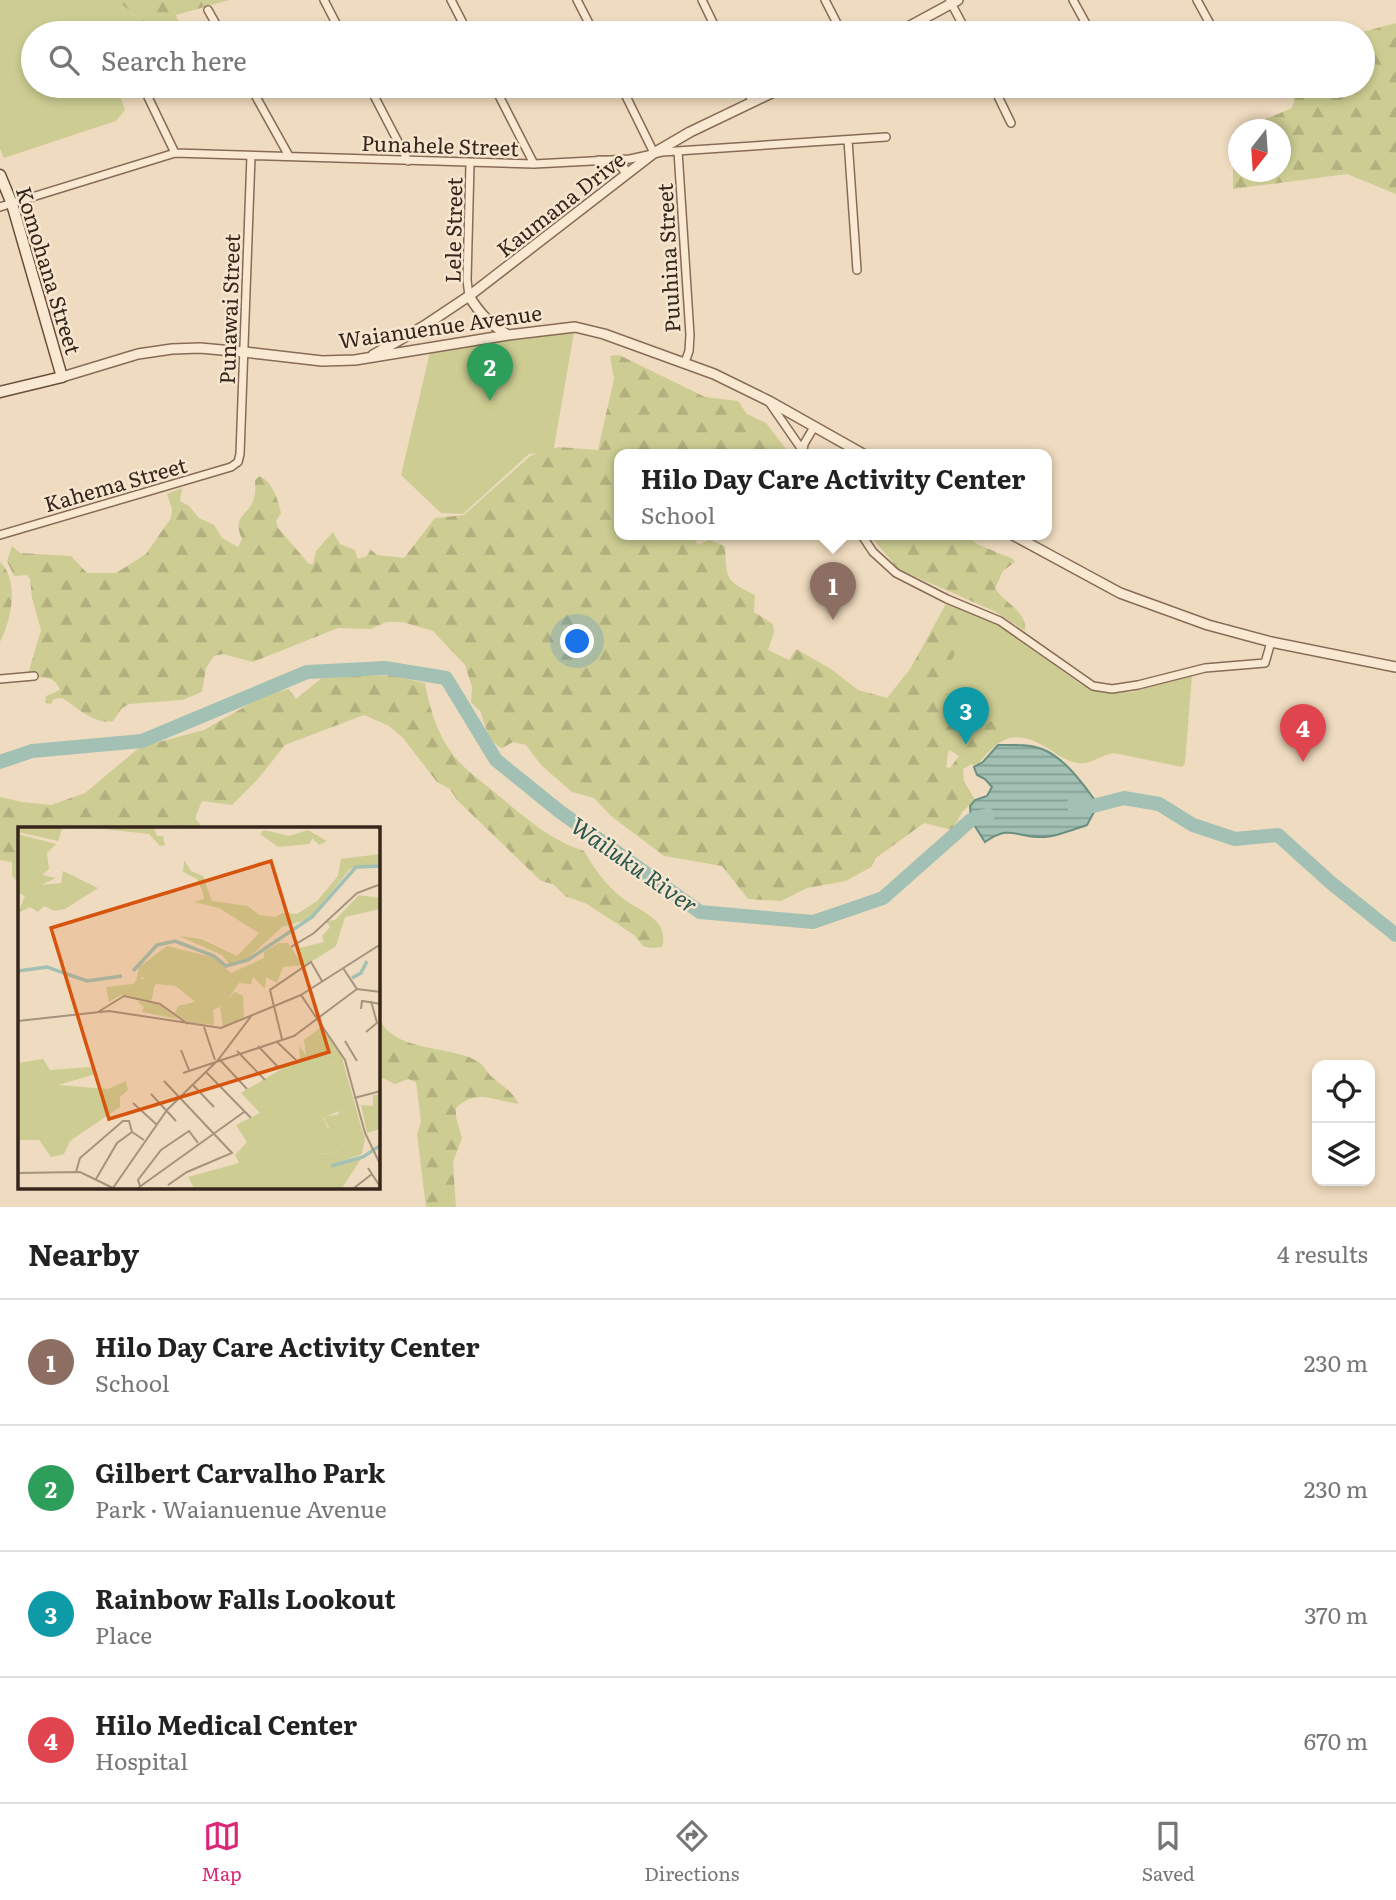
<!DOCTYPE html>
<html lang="en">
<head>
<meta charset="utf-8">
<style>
  :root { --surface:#fff; --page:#f2f2f2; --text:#222; --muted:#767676; --line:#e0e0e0; --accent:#db2777 }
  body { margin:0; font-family:Literata,serif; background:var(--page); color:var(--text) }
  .controls { position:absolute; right:21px; bottom:21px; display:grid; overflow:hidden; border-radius:14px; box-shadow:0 4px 10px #0003 }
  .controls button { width:63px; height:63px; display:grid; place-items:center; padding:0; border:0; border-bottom:2px solid var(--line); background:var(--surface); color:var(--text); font:35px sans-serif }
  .compass { position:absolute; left:1228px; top:119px; width:63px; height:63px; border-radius:50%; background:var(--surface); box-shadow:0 4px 10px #0003; rotate:197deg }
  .you { position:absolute; left:578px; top:642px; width:24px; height:24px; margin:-18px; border:5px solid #fff; border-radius:50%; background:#1a73e8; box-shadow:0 0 0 10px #1a73e833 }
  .badge { display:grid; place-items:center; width:46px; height:46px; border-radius:50%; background:var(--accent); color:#fff; font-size:23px; font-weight:700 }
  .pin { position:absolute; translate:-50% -58px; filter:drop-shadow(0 2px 4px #0008) }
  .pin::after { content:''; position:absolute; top:37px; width:24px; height:21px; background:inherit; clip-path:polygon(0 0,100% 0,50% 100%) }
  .popup { position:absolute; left:614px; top:449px; width:438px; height:91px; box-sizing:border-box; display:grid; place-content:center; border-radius:14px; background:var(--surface); filter:drop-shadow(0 2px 5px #0005); font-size:23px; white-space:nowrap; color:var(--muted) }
  .popup b { font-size:26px; color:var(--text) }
  .popup::after { content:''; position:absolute; left:50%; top:100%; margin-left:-14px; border:14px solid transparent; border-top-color:var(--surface) }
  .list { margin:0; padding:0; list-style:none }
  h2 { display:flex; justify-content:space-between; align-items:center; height:91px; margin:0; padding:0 28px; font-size:30px }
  h2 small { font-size:23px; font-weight:400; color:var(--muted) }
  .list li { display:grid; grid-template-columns:46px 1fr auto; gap:21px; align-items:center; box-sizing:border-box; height:126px; padding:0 28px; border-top:2px solid var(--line) }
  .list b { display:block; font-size:26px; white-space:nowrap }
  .list p { margin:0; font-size:23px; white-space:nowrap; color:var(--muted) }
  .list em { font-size:23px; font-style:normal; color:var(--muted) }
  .icon { flex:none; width:38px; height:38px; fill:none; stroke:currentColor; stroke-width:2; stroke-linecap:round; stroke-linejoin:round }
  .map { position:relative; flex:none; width:1396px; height:1207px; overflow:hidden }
  .search { position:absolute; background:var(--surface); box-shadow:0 4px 10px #0003; left:21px; right:21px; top:21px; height:77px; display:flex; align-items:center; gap:18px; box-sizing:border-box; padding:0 24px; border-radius:38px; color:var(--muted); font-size:26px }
  .sheet { height:595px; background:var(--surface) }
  nav { display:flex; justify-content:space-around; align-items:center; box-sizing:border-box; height:98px; border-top:2px solid var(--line); background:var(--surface); font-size:19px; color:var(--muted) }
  nav a { display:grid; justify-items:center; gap:4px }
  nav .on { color:var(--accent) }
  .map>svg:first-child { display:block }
  .green { fill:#cdcd93 }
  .forest { fill:url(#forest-firs) }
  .water { fill:url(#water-rules); stroke:#698f81; stroke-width:2 }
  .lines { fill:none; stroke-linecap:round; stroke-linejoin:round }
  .river { stroke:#a2c1b4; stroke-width:14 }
  .minor-casing { stroke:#886b57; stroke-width:10 }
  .tertiary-casing { stroke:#886b57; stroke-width:12 }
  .secondary-casing { stroke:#6a4c3a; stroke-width:13 }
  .minor { stroke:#fae9d2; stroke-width:7 }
  .tertiary { stroke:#fae9d2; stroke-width:9 }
  .secondary { stroke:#fae9d2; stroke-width:10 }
  .labels { text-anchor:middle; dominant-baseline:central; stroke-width:5; stroke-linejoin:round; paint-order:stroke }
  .street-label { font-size:21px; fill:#37261c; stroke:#f6e6cf }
  .water-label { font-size:23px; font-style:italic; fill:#2a574f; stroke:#f6e6cf }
  .inset-river { fill:none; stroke:#a2c1b4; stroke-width:3.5 }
  .inset-road { fill:none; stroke:#a5937e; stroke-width:2 }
  .view { fill:#d6540e; fill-opacity:0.15; stroke:#d6540e; stroke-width:3.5 }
  .inset-edge { fill:none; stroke:#37261c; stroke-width:3.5 }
</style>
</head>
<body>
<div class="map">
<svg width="1396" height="1207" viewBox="0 0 1396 1207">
  <defs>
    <pattern id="forest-firs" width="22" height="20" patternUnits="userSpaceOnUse" patternTransform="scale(1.75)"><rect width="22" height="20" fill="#cdcd93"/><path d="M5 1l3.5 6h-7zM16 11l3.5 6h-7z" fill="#b1b07e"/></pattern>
    <pattern id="water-rules" width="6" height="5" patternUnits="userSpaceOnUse" patternTransform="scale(1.75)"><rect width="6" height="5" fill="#a2c1b4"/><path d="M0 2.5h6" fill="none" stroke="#859d92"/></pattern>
  </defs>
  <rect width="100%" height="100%" fill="#efdbbf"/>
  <!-- green -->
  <path class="green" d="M0,0h116l27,21 -9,12h-101v53h83l9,24 -9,11 -112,37 -4,-9z
    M575,327l-22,126 -24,1 -66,60 -22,-1 -40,-38 30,-127z
    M948,600l51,25 83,60 25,8 25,-1 60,-17 -7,88 -3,4 -68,-14c-13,2 -23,12 -36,10 -14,-2 -23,-11 -34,-17 -33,-19 -48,-5 -68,21l-88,-57z"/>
  <!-- forest -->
  <path class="forest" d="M116,0h113l-53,15 7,18h-49l9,-12z
    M1396,23v171l-49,-20 -114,15v-57l5,-2v42h42v-42h-41l53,-22 6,-22h65v-53h-4z
    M619,355l86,42 33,4 9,13 19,9 24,31h-170v80h72l6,11 11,-5 16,6c2,33 -1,34 30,49l-1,17 19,12 1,9 -6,17 21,10 7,-11 35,20 27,21 29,8 23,-29 28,-48 6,-7 9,-1 8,5 -1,23 -12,29 -1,21 1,12 15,24 -15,26 -2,14 4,1c11,-14 35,-50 53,-52l9,9c-8,14 -12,8 -21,17 -12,12 -10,18 -28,27l1,12 11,19 -12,11 -11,19 -28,-7 -48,35 -5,9 -25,14 -39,7 -26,13 -33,-2 -26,-33 -58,-10 -53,-40 -17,-18 -22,-6 -31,-27 -15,-20 -13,-3 -11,6c-14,-6 -17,-24 -22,-37 -1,0 -8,-8 -9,-9l1,-15 -7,-22 -32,-34 -31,-9h-16l-15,7 -33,-1 -85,34 -30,-8 -9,2 -8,12 -4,24 -20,8 -53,4 -7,4 -9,13c-19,4 -36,-14 -51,-23l-8,1 -3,5 -6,-1 1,-7 14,-6c-4,-12 -15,-14 -27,-12l-5,-4 13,-44 -9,-32 -2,-19 -3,-4 -13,1 -7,-15 5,-15 8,7 51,3 16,17h29l30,-19 25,-36 1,-9 -5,-15 15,-6 -2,13 9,5 10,12 15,7 8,13 16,9 4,-8c-11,-25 7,-22 12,-41 2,-6 1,-13 1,-18l5,-4c14,8 17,22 21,37l-5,8 2,7 31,36h4l3,-13 17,-19 7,12 15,6 3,9 9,-3 3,-7 7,6 27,3 31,-40 29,-3 66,-59 29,-9 39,3 16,-71 -4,-23z
    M869,534h98l10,10 36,15 2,3 -12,9 -8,17c8,14 33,24 30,43l-31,-20 -96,-42z
    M0,562c20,19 11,59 0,80z
    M331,674l62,2 32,7c4,23 12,50 26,69 13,18 32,30 48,44 27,22 51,44 85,55 10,17 22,34 37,46 18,15 49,21 41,50l-12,1 -7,-2 -9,-11 -47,-31 -22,-8 -12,-12 -12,-3 -84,-81 -7,-11 -13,-7 -34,-44 -14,-12 -25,-11 -79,30 -27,34 -26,26 -30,-4 -7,17 9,11h-185v54l-7,-7v-14l-12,-2v-63l22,5 29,3 34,-12 55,-46 64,-17 61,-35 24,-6 7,10 27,-22z
    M378,1017c17,37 71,27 101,45 5,4 9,12 14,16 13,11 17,11 26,26 -26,-3 -41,-16 -63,4v9l6,21 -9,24 3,45h-30l-9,-73 4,-12 -5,-40 -8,-3 -13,5 -17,-8z"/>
  <!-- water -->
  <path class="water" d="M998,745c14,0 30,-1 44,4 21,8 39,32 52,50v13l-7,13c-15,5 -34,13 -49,12 -25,-1 -28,-12 -53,5l-14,-22 -1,-14 5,-6 12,-4 5,-9 -7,-8 -8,-4 -3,-8 9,-5z"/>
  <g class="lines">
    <!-- river -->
    <path class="river" d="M0,762l32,-11 110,-10 165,-69 78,-4 61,10 50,82 63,51 141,101 113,10 70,-24 88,-78 17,-5
      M1073,805l20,1 31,-8 35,6 34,21 42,14 43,-4 52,47 66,53"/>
    <defs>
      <path id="minor" d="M324,0l17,33
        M451,0l17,33
        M577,0l17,33
        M702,0l16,33
        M825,0l17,33
        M1073,0l18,33
        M1197,0l18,33
        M950,1l17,32
        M208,10l13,23
        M250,86l39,70
        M369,86l39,75
        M494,86l40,78
        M621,86l33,67
        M745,86l7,15
        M993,86l18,37
        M147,95l28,58
        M848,140l9,130
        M678,151l12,184 -1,16 -4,11
        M0,207l175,-54 359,11 96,-5 32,-7 224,-15
        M469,296l-2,-16 3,-116
        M769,402l36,52
        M803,451l1,-7 10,-17
        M861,534l12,18 23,21 51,26 53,22 93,65 19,3 26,-4 67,-17 60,-5 6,-21
        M0,535l231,-68 7,-5 2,-8 11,-298
        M0,679l34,-3"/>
      <path id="tertiary" d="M897,33l61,-33
        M599,161c12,1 24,0 27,13
        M469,296c11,18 21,28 39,39
        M373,355l51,-29 45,-30 185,-143 36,-21 96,-46
        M62,377l76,-23 34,-5 28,-1 44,4 78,9 33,-1 153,-25 67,-8 29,7 110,40 55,27 94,53
        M1011,534l109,59 88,32 63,17 125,25"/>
      <path id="secondary" d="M0,175l12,29 50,173 -62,15"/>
    </defs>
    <!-- minor casing -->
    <use href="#minor" class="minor-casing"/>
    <!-- tertiary casing -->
    <use href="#tertiary" class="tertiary-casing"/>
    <!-- secondary casing -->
    <use href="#secondary" class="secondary-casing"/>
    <!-- minor -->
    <use href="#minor" class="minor"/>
    <!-- tertiary -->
    <use href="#tertiary" class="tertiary"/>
    <!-- secondary -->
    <use href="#secondary" class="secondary"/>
  </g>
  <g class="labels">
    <!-- street labels -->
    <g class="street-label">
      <text transform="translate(440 144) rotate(2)">Punahele Street</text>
      <text transform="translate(560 203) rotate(-38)">Kaumana Drive</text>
      <text transform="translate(452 230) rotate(-89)">Lele Street</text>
      <text transform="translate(667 258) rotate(-93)">Puuhina Street</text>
      <text transform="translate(50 270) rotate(73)">Komohana Street</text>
      <text transform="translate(228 309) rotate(-88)">Punawai Street</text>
      <text transform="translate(440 325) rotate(-8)">Waianuenue Avenue</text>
      <text transform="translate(115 483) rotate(-16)">Kahema Street</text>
    </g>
    <!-- water labels -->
    <g class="water-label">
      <text transform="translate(635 864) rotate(35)">Wailuku River</text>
    </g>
  </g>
  <!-- overview -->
  <g transform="translate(18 827)">
    <rect width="362" height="362" fill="#efdbbf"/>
    <path d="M120,151l17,4 -4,21 -30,-8 -12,7 -3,-15 27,-3zM217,165l8,4 1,21 -21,11 -3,-21zM303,200l20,27 21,76 -27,23 -21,1 5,-15 10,-11 -6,-12 14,-1 13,-16 -30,3v-27l13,-13 -6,3 -21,-10 -2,-15z" fill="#cdcd93"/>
    <path d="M0,1h50l-6,1 -4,12 -40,-9zM77,1h59l3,8h6l2,9 -5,1 -11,-12zM246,3l25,6 19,-6 19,11 -8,4 -7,-7 -2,6 -32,3 -18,-13zM0,7l38,10 -9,9 2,16 -7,6 14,3 -15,7 20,-2 2,-12 35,17 -33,21 -11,2 -10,-5 -6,6 -8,-5 -12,6 7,-17 -7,-3zM362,27v10l-30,5 -41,50 -27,8 -37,34 -16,3 -7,-9 -43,-19 22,3 36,17 22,-23 -40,-25 -25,-6 10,-3 -2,-9 -5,-11 -14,-7 1,-12 7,11 12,5 9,25 36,5 11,9 16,2 8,-4 14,1 20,-13 21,-25 3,-17zM341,68l21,3v11l-35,8 -9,29 -30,19 -23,2 -6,16 -11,-6 -1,12 -12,-12 -2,7 -12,-1 -15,22 -11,5 1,15 -26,-3 -13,-9 3,-7 17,-4 -19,-16 -20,-2 -8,16 -5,-24 -8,10 4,-19 28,-21 48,12 16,15 33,-15v-6l14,-9h10l12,18 -1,-13 25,-6 -2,-6 8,-9 -4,-6 9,-1zM119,174l23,4 18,14 -36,-7 2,-5zM281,219l7,9 21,10 7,-3 -14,13v26l30,-3 2,9 -29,10 7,16 -11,6 -4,15 20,-1 27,-23 3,8 -3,16 -34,12 33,-7 -19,29h-148l-6,-11 51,-14 -4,-8 12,-13 -11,-17 24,-12 -19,-20 59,-35zM25,232l7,11 41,-3 5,7 -38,11 50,4 18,-8 2,9 -8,7v10l-50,34 -6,13 -13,3 -12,-17h-21v-77zM355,268h7v34l-13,4 -6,-28 12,1z" fill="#cdcd93"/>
    <path class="inset-river" d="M0,144l29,-4 40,14 35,-5M115,144l24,-26 18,-4 39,15 12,10 22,-6 64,-43 44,-50 25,-1M334,151l9,-5 6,-12M313,339l32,-9 18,-12"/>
    <path class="inset-road" d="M363,117l-80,51 44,65 20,73 16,33M273,120l23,-14 43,-40 24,-9M325,141l14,21 24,3M343,182l1,-8 19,3M80,185l26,-16 36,8 28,20M0,194l91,-10 112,17 80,-33M186,200l11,33M348,205l11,-9 -6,-22M264,212l-12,-49 41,-28 11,19M258,214l20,19M327,214l12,20M240,219l21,22M163,223l8,20M219,224l28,29M201,232l28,30M188,245l45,46M165,246l111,-37 63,-47M146,254l68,72 -45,19 -19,13M174,257l22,23M133,267l25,27M336,271l27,-7M115,276l23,21M350,341l13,20M58,345l4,-14 43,-37h6l3,11 12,8M0,346l62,-1 33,16M78,352l21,-36 15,-11M122,359l-2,-6 23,-30 28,-19 9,12M95,361l54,-78 51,-50 34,-45M120,361l106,-76M336,361l18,-14"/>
    <path class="view" d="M253,34l58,191 -220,67 -58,-191z"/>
    <rect width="362" height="362" class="inset-edge"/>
  </g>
</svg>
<div class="controls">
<button><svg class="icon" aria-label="locate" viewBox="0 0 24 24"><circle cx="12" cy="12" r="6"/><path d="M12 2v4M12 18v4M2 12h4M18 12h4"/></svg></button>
<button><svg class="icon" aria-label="layers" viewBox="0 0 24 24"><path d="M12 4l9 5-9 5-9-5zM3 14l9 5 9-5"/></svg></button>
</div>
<svg class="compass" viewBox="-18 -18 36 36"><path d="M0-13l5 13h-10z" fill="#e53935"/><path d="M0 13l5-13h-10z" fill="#767676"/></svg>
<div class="you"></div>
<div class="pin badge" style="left:833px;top:620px;background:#8d6e63">1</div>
<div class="popup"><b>Hilo Day Care Activity Center</b>School</div>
<div class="pin badge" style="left:490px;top:401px;background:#2e9e5b">2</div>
<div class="pin badge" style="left:966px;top:745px;background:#0f9aa8">3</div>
<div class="pin badge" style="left:1303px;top:762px;background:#e0444e">4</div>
<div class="search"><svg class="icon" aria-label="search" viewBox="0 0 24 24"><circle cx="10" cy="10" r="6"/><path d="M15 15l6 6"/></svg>Search here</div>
</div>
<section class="sheet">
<h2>Nearby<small>4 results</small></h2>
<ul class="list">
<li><span class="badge" style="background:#8d6e63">1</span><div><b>Hilo Day Care Activity Center</b><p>School</p></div><em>230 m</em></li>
<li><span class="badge" style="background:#2e9e5b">2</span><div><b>Gilbert Carvalho Park</b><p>Park · Waianuenue Avenue</p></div><em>230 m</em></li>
<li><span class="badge" style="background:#0f9aa8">3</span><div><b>Rainbow Falls Lookout</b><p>Place</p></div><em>370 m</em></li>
<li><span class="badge" style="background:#e0444e">4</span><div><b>Hilo Medical Center</b><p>Hospital</p></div><em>670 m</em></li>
</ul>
</section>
<nav>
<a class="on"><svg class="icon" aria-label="map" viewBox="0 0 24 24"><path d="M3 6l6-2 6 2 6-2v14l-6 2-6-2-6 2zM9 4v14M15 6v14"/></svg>Map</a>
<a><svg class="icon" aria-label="directions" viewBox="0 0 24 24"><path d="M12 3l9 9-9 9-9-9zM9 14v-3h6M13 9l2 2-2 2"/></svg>Directions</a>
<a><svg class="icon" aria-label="saved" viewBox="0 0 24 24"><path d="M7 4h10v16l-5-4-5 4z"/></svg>Saved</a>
</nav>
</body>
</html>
